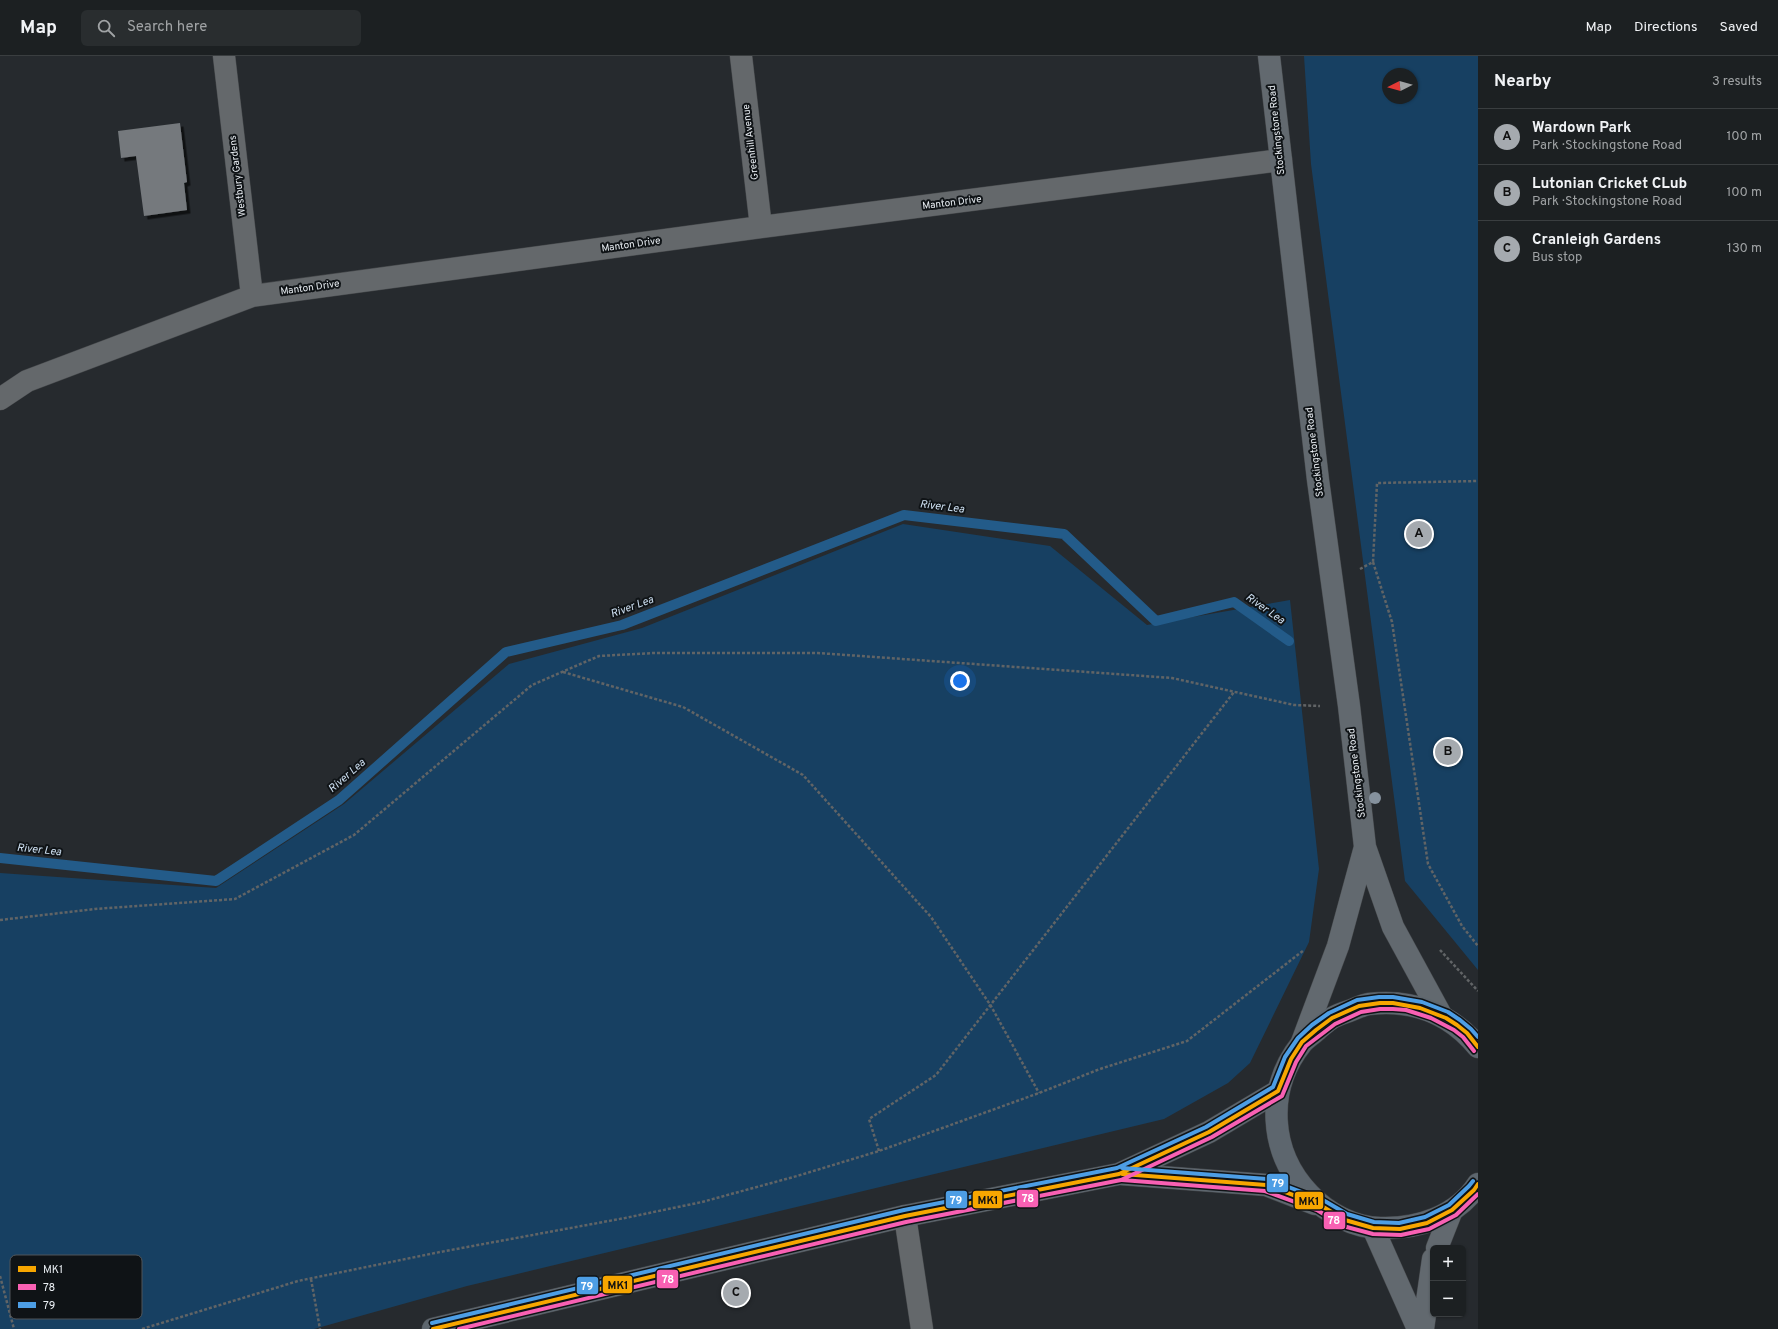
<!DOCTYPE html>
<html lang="en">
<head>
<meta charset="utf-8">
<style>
  :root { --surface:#1c2022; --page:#292d2f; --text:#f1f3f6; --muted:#a0a3a5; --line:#3a3e40; --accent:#a5aaaf }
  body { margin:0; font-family:Overpass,sans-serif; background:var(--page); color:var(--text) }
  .controls { position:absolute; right:12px; bottom:12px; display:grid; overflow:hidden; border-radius:6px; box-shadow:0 1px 3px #0004 }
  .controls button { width:36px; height:36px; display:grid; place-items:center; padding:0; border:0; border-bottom:1px solid var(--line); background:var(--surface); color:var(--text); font:20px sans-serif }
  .compass { position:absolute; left:1382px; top:12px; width:36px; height:36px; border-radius:50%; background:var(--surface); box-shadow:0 1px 3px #0004; rotate:264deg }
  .you { position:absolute; left:960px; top:625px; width:14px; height:14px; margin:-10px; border:3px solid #fff; border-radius:50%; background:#1a73e8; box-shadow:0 0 0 6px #1a73e833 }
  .badge { display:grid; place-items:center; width:26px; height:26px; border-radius:50%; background:var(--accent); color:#111; font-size:13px; font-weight:700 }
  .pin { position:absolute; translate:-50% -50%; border:2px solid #fff; box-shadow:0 1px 4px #0006 }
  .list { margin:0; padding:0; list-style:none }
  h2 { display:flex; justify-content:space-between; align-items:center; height:52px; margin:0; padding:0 16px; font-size:17px }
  h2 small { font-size:13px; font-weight:400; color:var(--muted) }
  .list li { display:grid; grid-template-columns:26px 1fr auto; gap:12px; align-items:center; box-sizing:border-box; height:56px; padding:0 16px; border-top:1px solid var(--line) }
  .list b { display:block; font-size:15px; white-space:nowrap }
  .list p { margin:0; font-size:13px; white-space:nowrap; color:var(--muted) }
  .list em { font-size:13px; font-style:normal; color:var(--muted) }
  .icon { flex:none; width:22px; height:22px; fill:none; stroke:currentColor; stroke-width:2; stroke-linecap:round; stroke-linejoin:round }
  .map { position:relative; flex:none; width:1478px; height:1273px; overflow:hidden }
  header { display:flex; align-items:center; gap:24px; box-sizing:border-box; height:56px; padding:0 20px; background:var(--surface); border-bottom:1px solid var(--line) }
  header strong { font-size:19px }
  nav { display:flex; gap:22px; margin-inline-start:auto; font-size:14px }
  .search { width:280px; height:36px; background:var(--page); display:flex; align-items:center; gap:10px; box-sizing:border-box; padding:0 14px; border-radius:6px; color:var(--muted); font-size:15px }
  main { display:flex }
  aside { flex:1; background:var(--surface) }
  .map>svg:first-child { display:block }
  .green { fill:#174062; fill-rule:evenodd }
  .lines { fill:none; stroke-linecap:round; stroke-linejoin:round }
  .stream { stroke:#235b89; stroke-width:10 }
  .building { fill:#75797d; filter:url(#shadow) }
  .minor-casing { stroke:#44474a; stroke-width:23 }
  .major-casing { stroke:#44474a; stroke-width:23 }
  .highway-casing { stroke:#44474a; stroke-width:23 }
  .path { stroke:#616466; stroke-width:2.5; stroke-dasharray:3 2; stroke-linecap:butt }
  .minor { stroke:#64686b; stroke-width:22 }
  .major { stroke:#62696f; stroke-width:22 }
  .highway { stroke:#5d666e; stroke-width:22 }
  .bus-1-casing { stroke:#0f1316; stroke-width:7 }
  .bus-2-casing { stroke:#0f1316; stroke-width:7 }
  .bus-3-casing { stroke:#0f1316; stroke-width:7 }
  .bus-1 { stroke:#f7a600; stroke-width:4 }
  .bus-2 { stroke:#f860b3; stroke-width:4 }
  .bus-3 { stroke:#4d9ee5; stroke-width:4 }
  .tree { fill:#85919d }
  .labels { text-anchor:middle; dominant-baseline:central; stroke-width:4; stroke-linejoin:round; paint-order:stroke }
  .street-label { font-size:10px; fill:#eaeff4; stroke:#0f1316 }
  .water-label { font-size:11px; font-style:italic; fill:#cfe1f3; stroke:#0f1316 }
  .key { fill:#0f1316; stroke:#515559; stroke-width:1 }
  .key-label { font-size:11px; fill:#eaeff4 }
  .line-badge { stroke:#0f1316; stroke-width:1.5 }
  .badge-label { font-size:11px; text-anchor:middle; font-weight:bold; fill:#fff }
  .pale-badge-label { font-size:11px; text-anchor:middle; font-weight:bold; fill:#111 }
</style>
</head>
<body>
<header>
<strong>Map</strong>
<div class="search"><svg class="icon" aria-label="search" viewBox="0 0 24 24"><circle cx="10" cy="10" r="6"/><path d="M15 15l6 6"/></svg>Search here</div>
<nav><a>Map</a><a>Directions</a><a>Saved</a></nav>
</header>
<main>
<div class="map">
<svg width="1478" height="1273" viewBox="0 0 1478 1273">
  <defs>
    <filter id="shadow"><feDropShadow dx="3.5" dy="3.5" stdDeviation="0" flood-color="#0009"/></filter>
  </defs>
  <rect width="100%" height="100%" fill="#262a2e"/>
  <!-- green -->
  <path class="green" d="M1304,0h174v914l-73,-89 -94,-717zM1388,18h24v24h-24z
    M903,468l147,22 97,79 143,-25 29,269 -10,73 -59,121 -22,20 -64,36 -697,167 -153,43h-314v-456l216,15 128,-84 165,-140 133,-36z"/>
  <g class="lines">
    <!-- stream -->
    <path class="stream" d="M0,802l216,23 123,-81 167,-148 116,-27 282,-110 160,19 92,87 78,-19 55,39"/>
  </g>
  <!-- building -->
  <path class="building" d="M180,67l7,59 -3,1 3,27 -43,6 -8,-60 -15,2 -3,-27z"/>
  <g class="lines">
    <defs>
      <path id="minor" d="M224,0l28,240
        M741,0l20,171
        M0,343l27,-18 225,-85 509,-69 520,-67
        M905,1160l17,113"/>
      <path id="major" d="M1269,0l49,424 31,226 16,141 28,80 48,88
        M1302,986l36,-96 27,-99
        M1373,1172l45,101
        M1437,1192l15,-38
        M1423,1273l10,-70"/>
      <path id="highway" d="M1478,991c-28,-34 -66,-48 -109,-43 -7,1 -14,5 -20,7 -6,2 -12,4 -17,7 -5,3 -10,8 -14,11 -5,5 -12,9 -16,14 -37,46 -33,109 7,151 18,19 45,34 72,34 36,1 76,-11 97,-44
        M1121,1118l145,11 49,19
        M433,1273l472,-113 214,-42 90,-42 69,-41"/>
    </defs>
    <!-- minor casing -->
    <use href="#minor" class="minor-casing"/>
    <!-- major casing -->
    <use href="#major" class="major-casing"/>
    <!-- highway casing -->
    <use href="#highway" class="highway-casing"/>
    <!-- path -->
    <path class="path" d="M1373,506l19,60 36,242 34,62 16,20
      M1360,513l13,-7 4,-79 101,-2
      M563,616l120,35 120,68 128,142 60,89 48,87
      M0,864l95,-11 140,-10 119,-64 178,-150 67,-29 55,-3h164l354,25 122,27 26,1
      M1440,894l38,41
      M879,1095l-10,-32 67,-44 298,-383
      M0,1220l14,53
      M311,1223l9,50
      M142,1273l156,-48 142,-29 185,-34 77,-16 95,-26 82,-25 160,-58 61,-24 87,-28 117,-91"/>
    <!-- minor -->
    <use href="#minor" class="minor"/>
    <!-- major -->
    <use href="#major" class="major"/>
    <!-- highway -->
    <use href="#highway" class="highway"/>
    <defs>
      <path id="bus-1" d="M1122,1118l144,11 54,20 25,15 28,8 27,1 27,-6 25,-13 22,-20 4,-6
        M433,1273l472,-113 214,-42 90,-42 69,-41 13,-32 11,-17 14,-12 16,-12 27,-12 21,-3h13l27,5 26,10 11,7 10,8 11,14"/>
      <path id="bus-2" d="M1122,1124l143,11 52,19 26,16 30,8 28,1 28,-6 27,-14 22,-21
        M459,1273l447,-107 215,-42 91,-43 70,-41 14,-34 10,-16 29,-22 26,-12 19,-3h13l13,1 25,8 23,12 9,7 11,14"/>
      <path id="bus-3" d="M1122,1112l145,11 56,21 24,14 27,8 25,1 26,-6 24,-12 20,-19 4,-5
        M432,1267l472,-113 213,-42 89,-41 67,-40 12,-30 13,-19 14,-13 17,-12 28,-13 22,-3h14l29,5 26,10 12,8 11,9 7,8"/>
    </defs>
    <!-- bus-1 casing -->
    <use href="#bus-1" class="bus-1-casing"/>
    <!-- bus-2 casing -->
    <use href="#bus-2" class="bus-2-casing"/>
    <!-- bus-3 casing -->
    <use href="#bus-3" class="bus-3-casing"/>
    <!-- bus-1 -->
    <use href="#bus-1" class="bus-1"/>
    <!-- bus-2 -->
    <use href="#bus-2" class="bus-2"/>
    <!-- bus-3 -->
    <use href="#bus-3" class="bus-3"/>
  </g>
  <!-- trees -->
  <circle class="tree" cx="1375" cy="742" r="6"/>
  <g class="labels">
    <!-- street labels -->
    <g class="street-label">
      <text transform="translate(1277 74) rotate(-96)">Stockingstone Road</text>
      <text transform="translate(751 86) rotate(-97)">Greenhill Avenue</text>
      <text transform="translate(238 120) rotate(-97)">Westbury Gardens</text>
      <text transform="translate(952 147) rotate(-7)">Manton Drive</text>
      <text transform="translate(631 189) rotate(-8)">Manton Drive</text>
      <text transform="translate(310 232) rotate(-8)">Manton Drive</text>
      <text transform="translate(1315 396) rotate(-97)">Stockingstone Road</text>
      <text transform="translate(1357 717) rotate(-97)">Stockingstone Road</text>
    </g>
    <!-- water labels -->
    <g class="water-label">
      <text transform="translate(942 451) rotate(7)">River Lea</text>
      <text transform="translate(632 551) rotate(-20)">River Lea</text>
      <text transform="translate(1265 553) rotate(35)">River Lea</text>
      <text transform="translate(347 720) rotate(-41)">River Lea</text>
      <text transform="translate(39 794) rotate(6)">River Lea</text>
    </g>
  </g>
  <!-- legend -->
  <rect x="10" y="1199" width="132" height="64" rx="6" class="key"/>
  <rect x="18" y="1210" width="18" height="6" fill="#f7a600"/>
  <rect x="18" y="1228" width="18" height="6" fill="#f860b3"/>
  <rect x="18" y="1246" width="18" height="6" fill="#4d9ee5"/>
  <g class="key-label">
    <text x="43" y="1217">MK1</text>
    <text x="43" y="1235">78</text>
    <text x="43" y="1253">79</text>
  </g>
  <g class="line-badge">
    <rect x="1266" y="1117" width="23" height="20" rx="4" fill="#4d9ee5"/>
    <rect x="1016" y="1133" width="23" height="19" rx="4" fill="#f860b3"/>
    <rect x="945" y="1134" width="23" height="19" rx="4" fill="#4d9ee5"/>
    <rect x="972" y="1134" width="31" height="19" rx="4" fill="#f7a600"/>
    <rect x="1294" y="1135" width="30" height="19" rx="4" fill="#f7a600"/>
    <rect x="1323" y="1155" width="23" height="19" rx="4" fill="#f860b3"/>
    <rect x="656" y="1213" width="23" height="20" rx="4" fill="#f860b3"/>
    <rect x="602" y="1219" width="31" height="19" rx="4" fill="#f7a600"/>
    <rect x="576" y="1220" width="23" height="19" rx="4" fill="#4d9ee5"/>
  </g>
  <g class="badge-label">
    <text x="1278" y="1131">79</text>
    <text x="1028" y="1146">78</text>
    <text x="956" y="1148">79</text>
    <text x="1334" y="1168">78</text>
    <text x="668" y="1227">78</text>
    <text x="587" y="1234">79</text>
  </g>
  <g class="pale-badge-label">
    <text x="988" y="1148">MK1</text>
    <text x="1309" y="1149">MK1</text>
    <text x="618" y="1233">MK1</text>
  </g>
</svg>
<div class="controls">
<button>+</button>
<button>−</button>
</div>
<svg class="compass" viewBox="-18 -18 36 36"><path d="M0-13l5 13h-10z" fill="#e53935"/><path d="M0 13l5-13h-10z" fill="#a0a3a5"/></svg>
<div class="you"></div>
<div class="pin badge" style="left:1419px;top:478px">A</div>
<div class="pin badge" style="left:1448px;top:696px">B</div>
<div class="pin badge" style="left:736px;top:1237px">C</div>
</div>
<aside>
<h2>Nearby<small>3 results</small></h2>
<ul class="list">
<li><span class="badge">A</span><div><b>Wardown Park</b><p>Park · Stockingstone Road</p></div><em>100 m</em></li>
<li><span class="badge">B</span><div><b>Lutonian Cricket CLub</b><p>Park · Stockingstone Road</p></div><em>100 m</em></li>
<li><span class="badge">C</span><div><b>Cranleigh Gardens</b><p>Bus stop</p></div><em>130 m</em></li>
</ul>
</aside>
</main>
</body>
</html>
